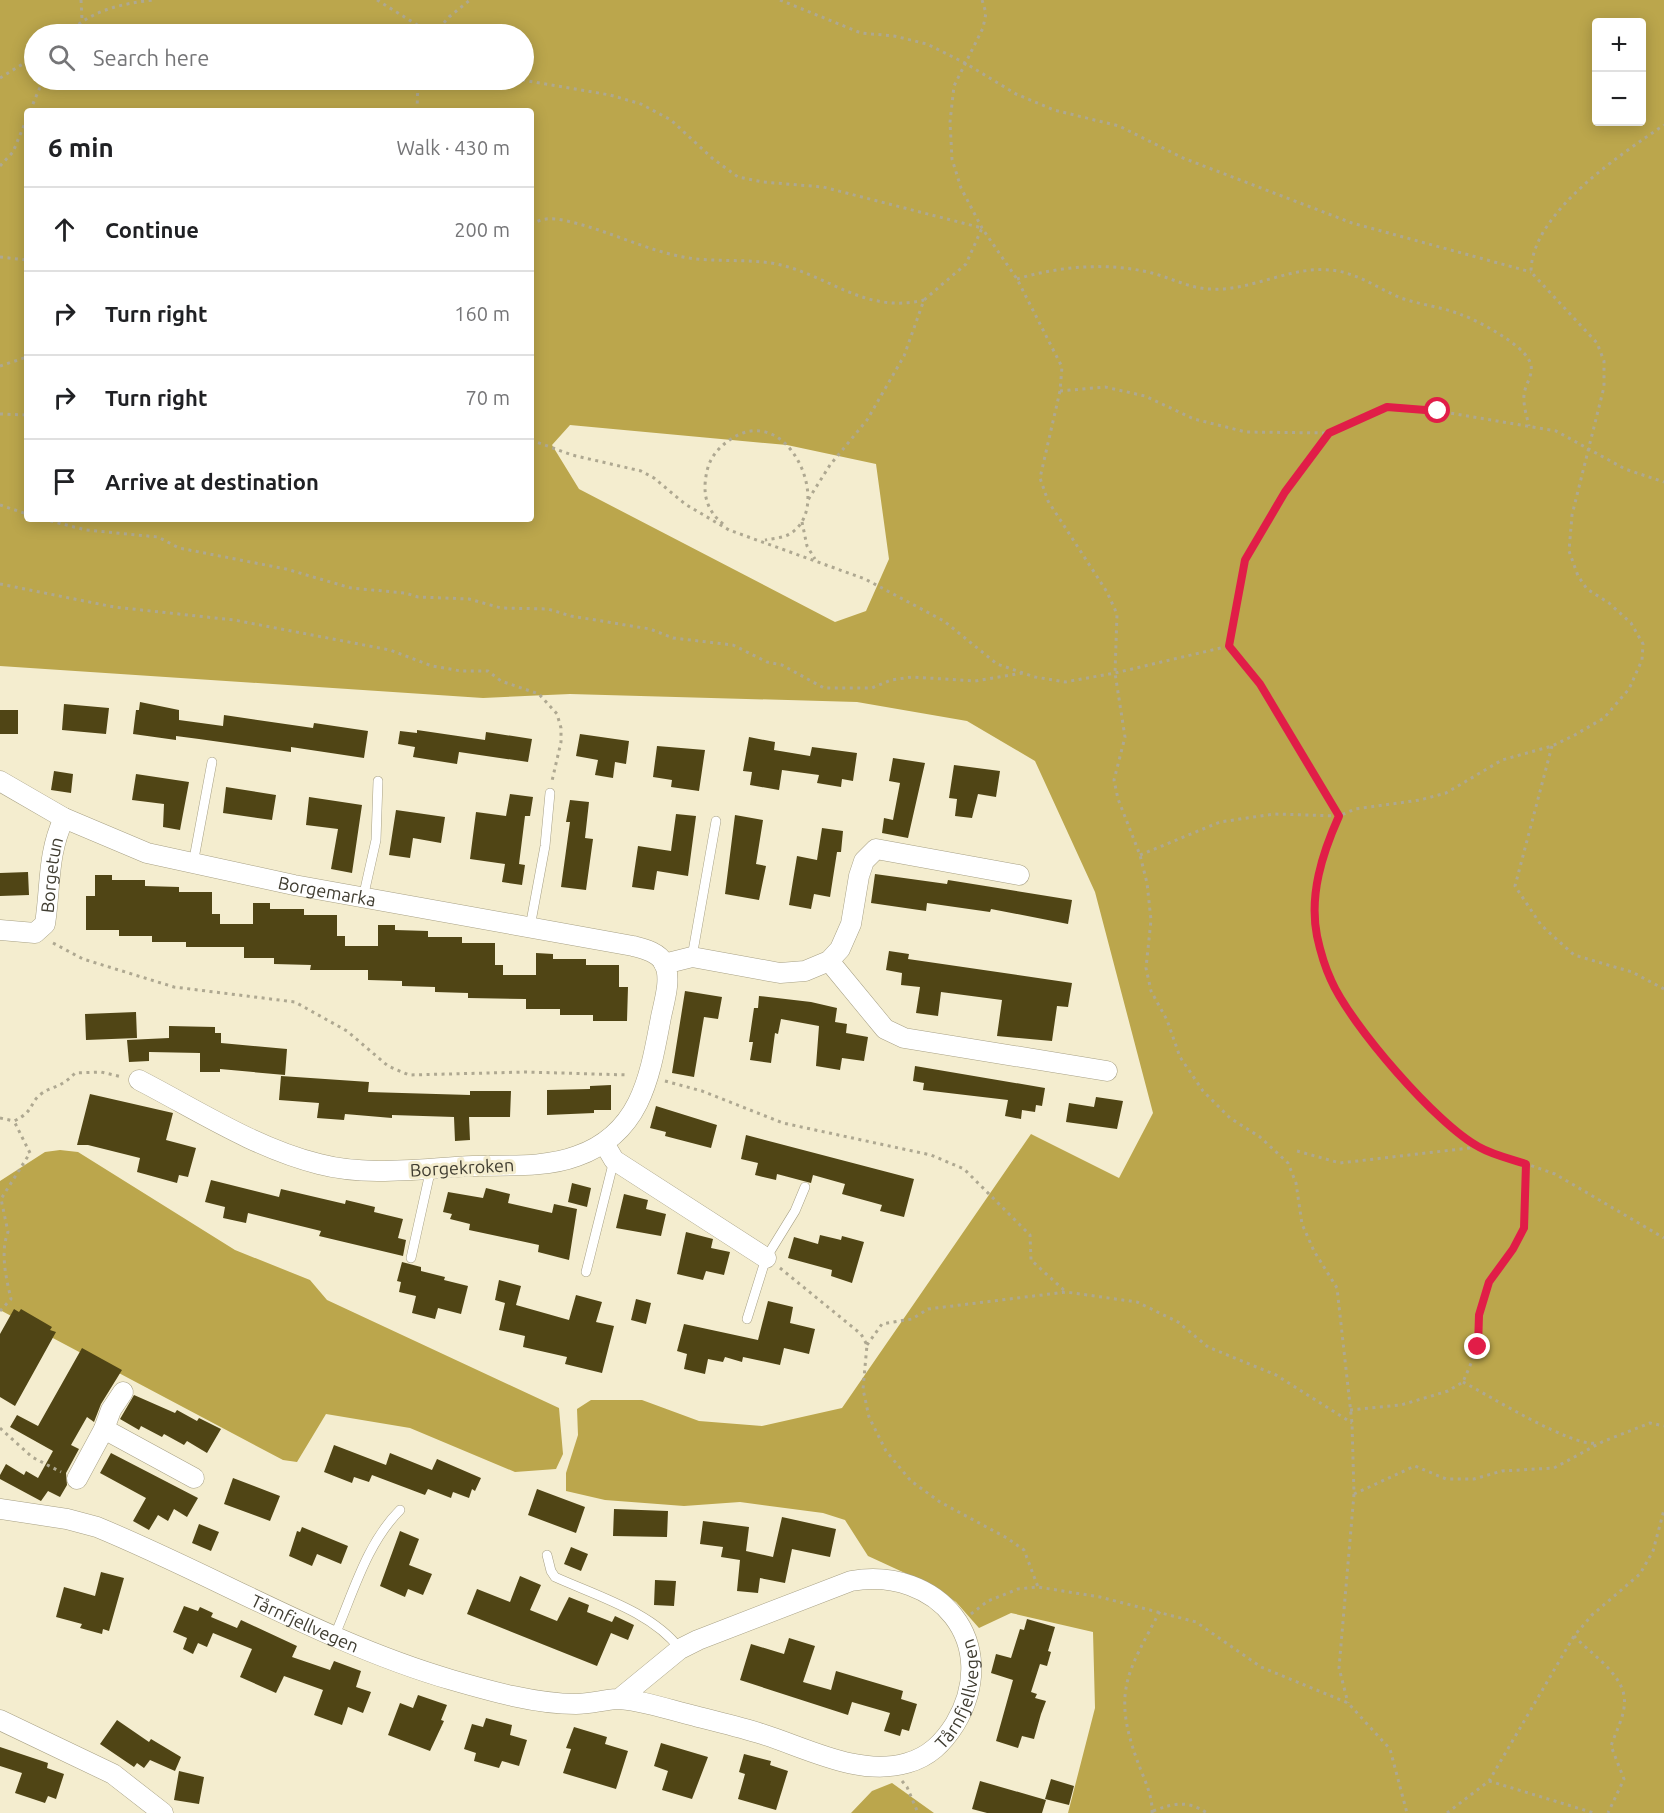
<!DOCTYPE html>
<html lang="en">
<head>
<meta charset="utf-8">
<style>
  :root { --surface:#fff; --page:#f6f6f6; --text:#202124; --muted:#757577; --line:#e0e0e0 }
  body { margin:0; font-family:Ubuntu,sans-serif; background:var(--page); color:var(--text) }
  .controls { position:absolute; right:18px; top:18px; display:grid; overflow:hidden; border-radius:6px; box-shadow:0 3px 15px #0003 }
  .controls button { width:54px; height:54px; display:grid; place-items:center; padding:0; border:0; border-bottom:2px solid var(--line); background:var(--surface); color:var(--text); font:30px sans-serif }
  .stop { position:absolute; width:18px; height:18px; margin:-14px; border:4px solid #e11d48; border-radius:50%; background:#fff }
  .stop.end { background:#e11d48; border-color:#fff; box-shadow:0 2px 6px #0008 }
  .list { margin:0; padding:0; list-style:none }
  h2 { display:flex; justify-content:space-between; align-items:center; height:78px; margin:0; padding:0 24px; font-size:26px }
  h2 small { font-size:20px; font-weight:400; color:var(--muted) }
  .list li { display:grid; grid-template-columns:39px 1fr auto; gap:18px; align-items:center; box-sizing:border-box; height:84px; padding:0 24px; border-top:2px solid var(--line) }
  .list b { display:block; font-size:22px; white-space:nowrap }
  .list em { font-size:20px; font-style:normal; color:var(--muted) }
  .icon { flex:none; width:33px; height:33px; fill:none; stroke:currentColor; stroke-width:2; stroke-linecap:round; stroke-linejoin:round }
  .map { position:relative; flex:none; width:1664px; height:1813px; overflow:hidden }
  .search { position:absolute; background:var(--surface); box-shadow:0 3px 15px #0003; left:24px; top:24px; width:510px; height:66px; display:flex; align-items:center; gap:15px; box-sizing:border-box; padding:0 21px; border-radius:33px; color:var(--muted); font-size:22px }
  .panel { position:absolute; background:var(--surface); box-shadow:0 3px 15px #0003; left:24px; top:108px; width:510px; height:414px; border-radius:6px }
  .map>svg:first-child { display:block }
  .forest { fill:#bba64c; fill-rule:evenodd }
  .building { fill:#504515 }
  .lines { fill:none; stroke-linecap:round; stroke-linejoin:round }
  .lane-casing { stroke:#a7a084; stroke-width:10 }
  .street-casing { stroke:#a7a084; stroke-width:21 }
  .path { stroke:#aea891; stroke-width:3; stroke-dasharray:3 4.5; stroke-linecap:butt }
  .lane { stroke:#fff; stroke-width:9 }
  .street { stroke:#fff; stroke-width:20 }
  .route { stroke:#e11d48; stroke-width:8 }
  .labels { text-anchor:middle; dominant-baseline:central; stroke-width:6; stroke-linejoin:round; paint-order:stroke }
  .street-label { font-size:18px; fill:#403d31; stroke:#f4edcf }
</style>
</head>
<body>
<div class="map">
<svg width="1664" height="1813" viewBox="0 0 1664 1813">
  <rect width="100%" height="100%" fill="#f4edcf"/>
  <!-- forest -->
  <path class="forest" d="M0,0h1664v1813h-596l27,-105 -2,-76 -82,-19 -32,15 -23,-26 -25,-17 -63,-29 -23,-36 -22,-7 -83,-11 -56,4 -79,-6 -39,-9v-18l12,-38 -1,-26 14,-9h51l57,21 63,5 80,-18 189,-274 88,44 34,-65 -58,-221 -60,-131 -68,-40 -110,-19 -287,-8 -87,4 -483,-32zM1596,22h46v100h-46zM34,34h490v46h-490zM27,111h504v408h-504zM570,425l217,20 89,19 13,95 -23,52 -31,11 -256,-133 -27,-44z
    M60,1150l18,2 157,98 75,30 17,20 232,108 4,46 -7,15 -41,3 -105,-44 -84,-14 -29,48 -14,-2 -283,-150v-129l45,-29z
    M892,1783l42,30h-83l21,-22z"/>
  <!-- building -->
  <path class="building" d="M140,702l39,8v10l44,6 1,-11 89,13 1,-5 54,8 -4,27 -73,-11v5l-92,-13 -23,-3v4l-43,-6 3,-24h3z
    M64,704l45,4 -3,26 -44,-4z
    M0,710h18v24h-18z
    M417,730l68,10 1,-8 46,7 -4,23 -69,-10 -2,12 -44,-7 2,-10 -17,-3 2,-13 17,2z
    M580,734l49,7 -3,23 -11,-2 -2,16 -18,-3 3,-15 -22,-4z
    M749,737l26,5 -1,8 36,6 2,-9 45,6 -4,28 -11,-2 -1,8 -24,-4 2,-8 -37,-5 -3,20 -29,-5 2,-13 -9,-1z
    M657,746l48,4 -6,41 -28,-4 1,-7 -19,-3z
    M893,758l32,5 -17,75 -26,-5 2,-15 9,2 7,-37 -11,-2z
    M954,765l46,6 -4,26 -18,-3 -6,24 -17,-2 2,-17 -8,-1z
    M54,771l19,3 -2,19 -20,-3z
    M136,774l53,8 -9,48 -17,-3 1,-23 -32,-4z
    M226,787l50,8 -4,25 -49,-7z
    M510,794l23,3 -3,19h-5l-6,48 6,1 -3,20 -20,-3 3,-18 -35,-5 6,-47 30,4z
    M309,797l53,8 -10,68 -21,-4 7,-40 -32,-4z
    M570,800l19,2 -4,36 8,1 -7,51 -25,-3 9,-65h-4z
    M396,810l49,7 -4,26 -28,-5 -3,20 -21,-3z
    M676,814l20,2 -8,60 -31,-5 -3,19 -22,-3 6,-41 33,5z
    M735,815l28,5 -7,44 10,2 -7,34 -34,-6z
    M822,828l21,3 -2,21h-4l-7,45 -16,-3 -3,15 -22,-4 8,-49 20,4z
    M28,872l1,23 -29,1v-23z
    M875,874l72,10 1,-4 124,20 -4,24 -77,-15 -1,3 -63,-9 -1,8 -55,-8z
    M95,875h17v5h33v6l34,1v5h33v22h8v10h33v-21h17v6h34v6h33v21h8v10h33v-21h17v5l33,1v6h34v6h33v22h8v10h33v-22l17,1v5h33v6h33v22h9l-1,34h-34v-6h-33v-6h-34v-10l-58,-1v-5l-33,-1v-5l-33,-1v-5l-34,-1v-10h-58l1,-5 -37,-1v-6h-30v-11h-58v-5h-34v-6h-33v-6h-33v-34h9z
    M889,951l20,3 -1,5 164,24 -4,24 -11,-1 -5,35 -55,-5 5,-36 -61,-8 -3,24 -22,-3 4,-26 -19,-2 1,-12 -16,-3z
    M685,991l37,6 -4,22 -14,-2 -10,60 -22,-4z
    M759,996l52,6 26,6 -2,14 12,2 -1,9 22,4 -4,24 -22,-3 -2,12 -24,-4 3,-40 -38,-7 -3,15 -3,-1 -4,30 -21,-3 3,-18h-4l5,-34h4z
    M136,1012l1,26 -51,2 -1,-26z
    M169,1026l46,1v6h6v10l66,6 -2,26 -65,-6v3h-20v-19l-51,-1v9l-20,1 -2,-22 42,-2z
    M915,1066l130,22 -3,18 -6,-1 -1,7 -13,-2 -1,9 -16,-3 3,-16 -85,-10 1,-7 -11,-2z
    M281,1076l88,6 -1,10 102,3v-4h41l-1,26h-41l1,23 -15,1 -1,-24 -62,-2v3l-47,-4 -1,6 -27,-2 2,-15 -40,-3z
    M611,1085v25h-17v3l-47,2v-25l43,-1v-3z
    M90,1094l83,19 -7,27 30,8 -8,29 -9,-2 -2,8 -40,-11 3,-14 -52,-13h-11z
    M1096,1097l27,4 -6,28 -51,-7 3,-19 25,4z
    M656,1106l61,19 -6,23 -46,-12 1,-4 -16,-4z
    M746,1135l168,44 -10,38 -24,-6 2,-6 -40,-11 3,-10 -32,-9 -2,8 -34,-9 -1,6 -21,-5 3,-12 -17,-4z
    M211,1180l68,17 2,-8 64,15 1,-4 29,7 -1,5 29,7 -5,19 8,2 -3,16 -84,-20 2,-5 -73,-18 -2,10 -23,-5 2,-11 -20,-5z
    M572,1183l19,5 -4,19 -19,-5z
    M486,1188l24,6 -2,9 44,10 2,-9 23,5 -8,51 -31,-8 1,-7 -70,-15 1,-6 -20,-5 2,-5 -9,-2 5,-20 35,6z
    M624,1194l24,6 -2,9 20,5 -5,22 -45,-8z
    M686,1232l27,7 -2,9 19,4 -6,23 -18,-4 -3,9 -26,-6z
    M820,1235l21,5 1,-4 22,6 -12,41 -21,-7 1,-6 -44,-12 6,-21 24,7z
    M402,1262l19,5v4l24,6 -1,3 24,6 -7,28 -23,-6 -3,11 -23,-6 4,-17 -17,-4 2,-10 -4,-1z
    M499,1280l22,6 -5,19 53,15 7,-25 26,7 -6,20 18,4 -12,47 -37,-9 2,-7 -44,-10 2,-11 -26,-6 6,-27 -10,-3z
    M636,1299l15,4 -5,21 -15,-4z
    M768,1301l25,6 -3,16 25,6 -6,25 -25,-6 -4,17 -37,-8 -1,5 -17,-5 -2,5 -15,-3 -3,15 -21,-5 3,-15 -10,-3 7,-27 74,16z
    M14,1309l5,3 2,-3 31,18 -2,3 6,2 -41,74 -15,-9v-63z
    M82,1348l40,22 -21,34 -7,18 -7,-5 -16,28 8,4 -13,24 1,12 -7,12 -12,-6 -7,10 -41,-22v-4l6,-11 18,11 2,-4 12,7 15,-27 -43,-24 7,-12 21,11z
    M134,1395l41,18 2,-3 20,11 2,-3 22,11 -14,24 -20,-12 -3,4 -20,-11 -2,3 -21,-11 -2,4 -19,-11z
    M334,1445l52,20 4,-12 42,17 5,-11 44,19 -6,13 -3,-2 -3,9 -16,-6 -2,6 -23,-9 -3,6 -53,-20 -3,7 -15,-5 -2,6 -28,-11z
    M111,1453l87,45 -11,19 -13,-8 -6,12 -10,-6 -9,15 -16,-9 13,-23 -46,-25z
    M233,1478l47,18 -10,25 -46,-17z
    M537,1489l48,18 -9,26 -48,-18z
    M614,1509l54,2 -1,26 -54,-1z
    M782,1517l54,12 -6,28 -38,-8 -7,34 -25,-5 -2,15 -21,-2 3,-31 -19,-3 2,-10 -23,-3 3,-23 46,6 -3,24 27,6z
    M199,1524l20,8 -8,19 -19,-8z
    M302,1527l46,19 -7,18 -24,-10 -5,12 -23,-10 8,-25 3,1z
    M400,1531l19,8 -10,26 23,9 -9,21 -15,-6 -3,8 -25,-11z
    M571,1547l17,7 -7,17 -17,-7z
    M101,1572l23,6 -15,53 -6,-2 -1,5 -22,-6 2,-4 -26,-7 8,-30 31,9z
    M520,1576l21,9 -11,25 27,11 12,-24 20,8 -2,7 25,10 3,-6 19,9 -6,15 -17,-7 -14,33 -130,-52 10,-25 33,13z
    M655,1580l21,1 -2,25 -20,-1z
    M184,1606l14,5 2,-4 13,6 -2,4 26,11 4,-8 56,26 -5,11 38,13 4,-9 27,10 -5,16 15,5 -8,21 -15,-6 -6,18 -28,-10 9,-25 -39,-14 -8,17 -36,-16 12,-28 -39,-16 -6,14 -9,-4 -5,11 -10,-5 4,-11 -14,-6z
    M1027,1619l28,8 -7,24 3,1 -4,14 -7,-2 -9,28 6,2 -2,4 11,3 -5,13 -7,25 -12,-3 -4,12 -22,-7 17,-61 -22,-7 5,-19 15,4 9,-29 4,1z
    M789,1638l26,8 -12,36 28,8 5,-19 67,20 -2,8 16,5 -8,27 -7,-2 -2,7 -16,-5 6,-18 -38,-11 -4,13 -108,-35 11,-36 33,10z
    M418,1695l29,10 -6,15 3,1 -14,30 -42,-16 12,-32 13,5z
    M486,1718l26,7 -2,10 17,5 -8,26 -17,-5 -3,7 -25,-7 2,-8 -12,-4 8,-25 11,3z
    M117,1720l32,22 2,-3 30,18 -6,14 -25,-11 -6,8 -7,-5 -3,4 -34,-23z
    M574,1727l33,10 -2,7 23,7 -12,38 -53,-16 8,-24 -5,-1z
    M661,1743l47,14 -16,42 -30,-9 6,-19 -14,-5z
    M0,1747l48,16 -1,5 17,6 -8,25 -8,-3 -3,7 -30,-10 7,-20 -22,-7z
    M744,1754l27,7 -1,4 18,6 -12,39 -38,-11 7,-25 -6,-2z
    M179,1771l25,6 -5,27 -25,-4z
    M1051,1779l23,7 -5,19 -24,-6z
    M980,1781l66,19 -4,13h-55l-15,-4z"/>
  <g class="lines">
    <defs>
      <path id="lane" d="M193,864l19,-102
        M363,898l13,-58 2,-59
        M530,927l15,-81 5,-53
        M692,957l24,-136
        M411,1258l20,-90
        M586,1272l28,-112
        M747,1319l19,-61 29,-47 10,-24
        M547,1555l4,16 4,6c42,19 97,35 125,72
        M334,1637c19,-43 32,-93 66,-127"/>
      <g id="street">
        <path id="s1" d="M0,781l64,37 83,35 147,32 339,61c11,3 25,6 31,17 8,15 0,39 -3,54 -11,58 -19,116 -84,139 -32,12 -70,9 -104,10 -49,2 -105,11 -154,-2 -64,-16 -122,-54 -180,-84"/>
        <path id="s2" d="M0,930l35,3 10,-9c6,-39 2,-69 19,-106"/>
        <path d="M829,961l56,68 19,9 203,33"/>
        <path d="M664,964l28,-7 88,16 25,-2 24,-10 11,-12 11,-25 8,-48 5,-15 12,-12 143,26"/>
        <path d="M604,1143l10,17 152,98"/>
        <path d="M104,1429l90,49"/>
        <path d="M77,1479l27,-50 7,-19 12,-18"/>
        <path id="s3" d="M0,1509l67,10 30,8c119,49 231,117 355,153 38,11 84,24 124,24 14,0 27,-4 41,-5 21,0 56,12 78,17 23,6 45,11 67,18 45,14 97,43 145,29 22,-6 36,-20 48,-39 48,-81 -17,-158 -104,-143l-153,59 -18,9 -61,50"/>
        <path d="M0,1720l113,54 50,39"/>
      </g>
    </defs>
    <!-- lane casing -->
    <use href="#lane" class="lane-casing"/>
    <!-- street casing -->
    <use href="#street" class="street-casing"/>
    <!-- path -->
    <path class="path" d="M81,0l1,19
      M377,0l55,34
      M780,0l81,33 33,3 33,8 38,19 51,31 38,16 65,16 64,32 169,65 179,49
      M982,0l4,13 -3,15 -29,58 -4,36 2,37 9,29 21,40 35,51 45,88 -2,24 -20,87 8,23 59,91 10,22 -2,59 10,64 -11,43 4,19 22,56 7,28 4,37 -5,48 5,23 16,29 13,37 23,34 27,27 30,19 28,26 8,20 6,41 12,27 23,37 15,135 2,71 -15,174 9,35
      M67,34c25,-24 53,-30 86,-34
      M434,34l15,-17 21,-17
      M0,78l34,-21
      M522,80l88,15 31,9 30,16 41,38 26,19 25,5 60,5 159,41 -16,36 -42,36 -20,56 -37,64 -37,45 -22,35
      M30,111l13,-31
      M417,111l1,-31
      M0,166l13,-14 14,-34
      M531,225c15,-11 32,-5 48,-1 37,10 72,28 110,34 27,4 55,1 82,5 55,9 92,52 153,37
      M0,257l27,3
      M1017,279c43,-13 91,-17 135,-6 19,5 37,15 57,16 41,3 80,-23 121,-19 26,2 47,18 71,28 20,7 42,9 61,17 17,6 59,29 67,45 7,13 -4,23 -5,35 -1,10 3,22 5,31
      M0,366l27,-9
      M1060,391l45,-4 40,9 49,23 52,13 83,1 58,-26 51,4 118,20 69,38 39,13
      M0,414l27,1
      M1328,434l-43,58 -40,68 -16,86 31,38 79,132
      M531,440l41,15 69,16 13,7 31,26 44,26 136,49 79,42 53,43 38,13 30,5 50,-9 114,-27
      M0,505l27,9
      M43,519l43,11 72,7 21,11 107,21 65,19 54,5 13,4 51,2 32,9 47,1 23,7 79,13 23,9 60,7 34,17 15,3 42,23h48l19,-8 21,-3 63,4 48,-8
      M802,522l5,24 8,13
      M723,524c-17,-14 -21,-31 -16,-53 3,-14 12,-24 24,-32 55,-37 100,60 64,91 -8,8 -20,8 -30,10
      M0,584l114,23 120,13 156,30 42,16 29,5h27l13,10 38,13 18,20 4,14v14l-9,39
      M1552,746l-37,140 26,39 33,30 58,17 32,17
      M1339,817l-13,28 -11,47 2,44 14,45 43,65 59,64 45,37 77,27 109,64
      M1140,855l80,-33 54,-8 65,2 16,-7 65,-9 26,-7 56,-33 50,-14 21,-10 31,-18 25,-29 13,-29 1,-16 -12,-21 -22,-20 -22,-14 -9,-13 -9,-25 3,-36 32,-128v-26l-7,-18 -66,-71c0,-59 89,-117 133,-147
      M53,943l30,16 91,28 121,15 52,29 41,35 21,9 117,-3 103,3
      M665,1081l37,10 81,32 148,32 33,14 66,66 1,25 35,32
      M0,1118l14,3c21,-10 15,-18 27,-27 12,-9 19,-5 34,-21l26,-1 21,5
      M1297,1151l43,12 138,-16
      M780,1268l81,66 6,11 -4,44 6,28 17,34 25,30 29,21 67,36 17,12 14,37
      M0,1311l11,-12c-5,-21 -11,-47 -3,-67l-7,-33 29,-46 -16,-32
      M867,1345l15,-21 30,-5 16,-10 138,-17 71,10 41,20 30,25 68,28 76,48
      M1463,1382c27,14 110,66 134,61
      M1350,1410l51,-5 47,-14 15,-9 15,-35 1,-32 10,-33 24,-33 10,-21 3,-64
      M0,1428l32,29 29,15
      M1354,1494l61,-28 31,13h28l28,-8 52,-3 48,-26 48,-19 14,3
      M971,1614l17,-13 30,-12 20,-2 62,10 96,25 65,45 87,36 42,46 17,64
      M1574,1636c15,16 47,37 50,60 3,16 -8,35 -13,50l13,33 -16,34
      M902,1781l5,6 11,26
      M1489,1781l105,32
      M1153,1811c21,-8 34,-11 54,2
      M1152,1813c1,-18 -9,-36 -15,-53 -25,-69 -9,-88 23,-149
      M1447,1813l42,-32 85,-145 18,-21 48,-41 13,-23 11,-41"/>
    <!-- lane -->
    <use href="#lane" class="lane"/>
    <!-- street -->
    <use href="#street" class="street"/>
  </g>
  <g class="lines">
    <!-- route -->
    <path class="route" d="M1438,411l-51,-4 -58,26 -44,59 -40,68 -16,86 31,38 79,132c-17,38 -30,79 -22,120 3,14 8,31 14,44 19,44 106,145 148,167 14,8 32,12 47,17l-2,64 -11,21 -24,33 -10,33 -1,32"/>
  </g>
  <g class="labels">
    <!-- street labels -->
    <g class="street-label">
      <text stroke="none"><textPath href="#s2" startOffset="98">Borgetun</textPath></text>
      <text stroke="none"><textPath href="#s1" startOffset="348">Borgemarka</textPath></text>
      <text transform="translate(462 1167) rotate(-3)">Borgekroken</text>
      <text stroke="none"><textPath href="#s3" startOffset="328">Tårnfjellvegen</textPath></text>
      <text stroke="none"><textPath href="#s3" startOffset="1047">Tårnfjellvegen</textPath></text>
    </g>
  </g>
</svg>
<div class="controls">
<button>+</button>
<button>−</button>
</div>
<div class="stop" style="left:1438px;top:411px"></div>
<div class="stop end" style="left:1478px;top:1347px"></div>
<div class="search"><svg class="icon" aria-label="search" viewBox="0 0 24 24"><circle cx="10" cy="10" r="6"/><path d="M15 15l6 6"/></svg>Search here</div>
<section class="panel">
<h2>6 min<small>Walk · 430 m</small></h2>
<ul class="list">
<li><svg class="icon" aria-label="ahead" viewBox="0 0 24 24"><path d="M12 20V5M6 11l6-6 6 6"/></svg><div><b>Continue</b></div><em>200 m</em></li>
<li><svg class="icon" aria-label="right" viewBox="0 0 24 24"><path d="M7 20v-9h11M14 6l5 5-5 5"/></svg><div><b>Turn right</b></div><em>160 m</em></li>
<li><svg class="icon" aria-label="right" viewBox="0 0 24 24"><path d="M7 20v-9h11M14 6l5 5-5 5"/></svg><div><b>Turn right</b></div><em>70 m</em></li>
<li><svg class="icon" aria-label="arrive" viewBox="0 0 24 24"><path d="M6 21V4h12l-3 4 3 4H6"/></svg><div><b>Arrive at destination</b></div></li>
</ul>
</section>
</div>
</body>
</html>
